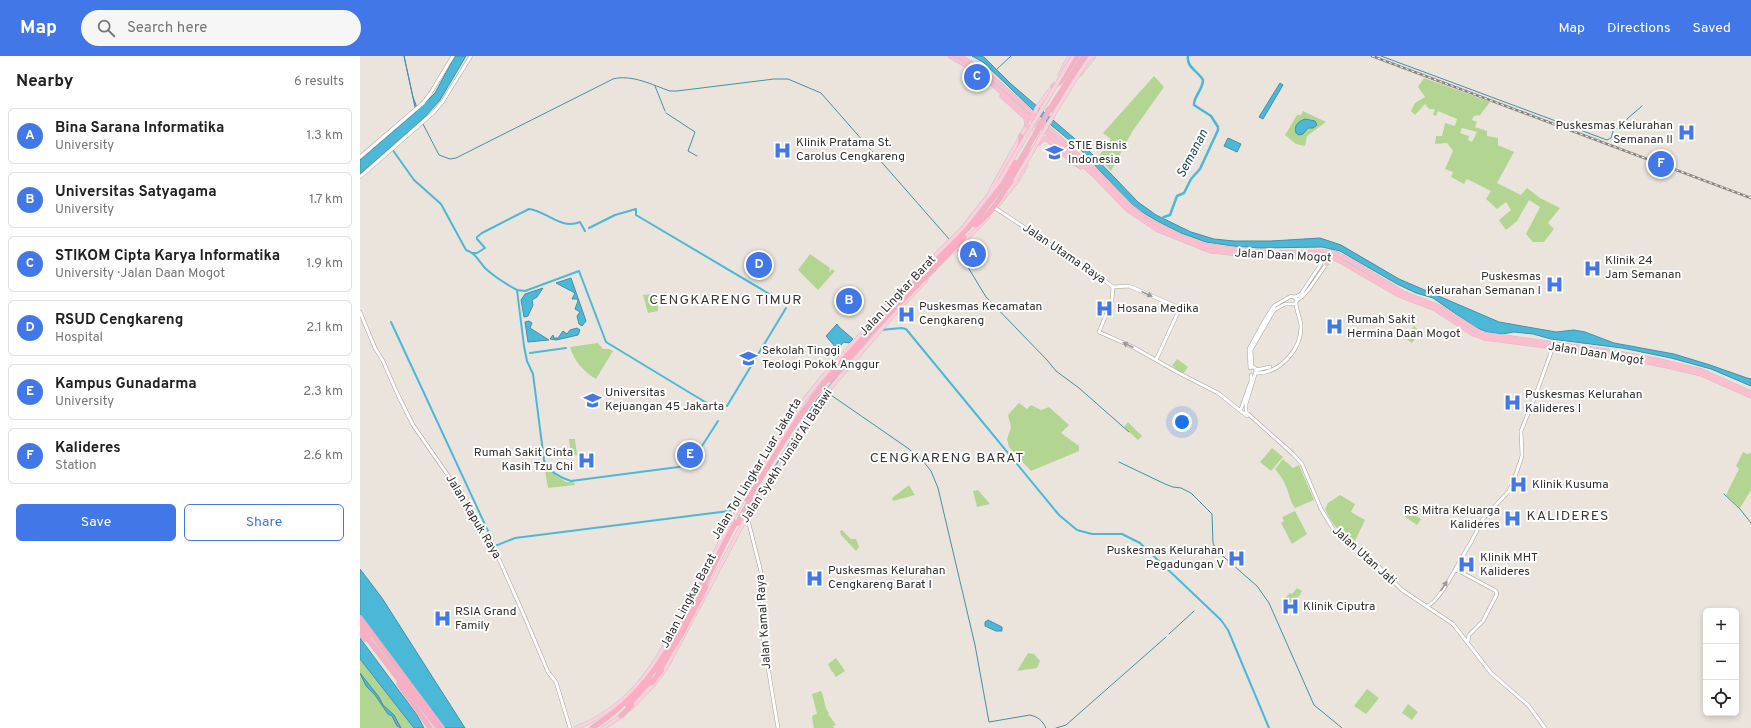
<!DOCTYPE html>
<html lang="en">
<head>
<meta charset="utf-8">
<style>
  :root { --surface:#fff; --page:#f6f6f6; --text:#222; --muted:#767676; --line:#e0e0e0; --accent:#4277e8 }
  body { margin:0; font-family:Overpass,sans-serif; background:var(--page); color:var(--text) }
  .controls { position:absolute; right:12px; bottom:12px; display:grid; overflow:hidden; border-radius:6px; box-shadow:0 2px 6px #0003 }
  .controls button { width:36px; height:36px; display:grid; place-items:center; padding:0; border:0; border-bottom:1px solid var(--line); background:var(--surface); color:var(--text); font:20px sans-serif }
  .you { position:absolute; left:822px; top:366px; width:14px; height:14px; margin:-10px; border:3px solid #fff; border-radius:50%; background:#1a73e8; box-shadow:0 0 0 6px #1a73e833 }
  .badge { display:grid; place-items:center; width:26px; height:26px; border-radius:50%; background:var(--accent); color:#fff; font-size:13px; font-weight:700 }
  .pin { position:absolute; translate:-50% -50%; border:2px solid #fff; box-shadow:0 1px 4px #0006 }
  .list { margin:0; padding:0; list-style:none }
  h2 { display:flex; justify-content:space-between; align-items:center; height:52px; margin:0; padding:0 16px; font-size:17px }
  h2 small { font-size:13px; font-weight:400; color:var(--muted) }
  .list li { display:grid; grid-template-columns:26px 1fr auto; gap:12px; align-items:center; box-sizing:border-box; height:56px; margin:0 8px 8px; padding:0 8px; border:1px solid var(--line); border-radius:6px }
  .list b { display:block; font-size:15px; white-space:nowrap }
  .list p { margin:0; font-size:13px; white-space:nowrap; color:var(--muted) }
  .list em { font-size:13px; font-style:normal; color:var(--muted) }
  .actions { display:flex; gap:8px; padding:12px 16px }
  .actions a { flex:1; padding:9px 0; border:1px solid var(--accent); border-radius:6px; text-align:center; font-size:14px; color:var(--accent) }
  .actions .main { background:var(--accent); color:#fff }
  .icon { flex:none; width:22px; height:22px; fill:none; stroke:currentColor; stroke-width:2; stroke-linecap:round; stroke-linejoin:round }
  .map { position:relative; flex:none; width:1391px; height:672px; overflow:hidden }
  header { display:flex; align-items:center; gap:24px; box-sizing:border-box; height:56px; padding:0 20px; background:var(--accent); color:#fff }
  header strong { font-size:19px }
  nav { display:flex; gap:22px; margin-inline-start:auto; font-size:14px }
  .search { width:280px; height:36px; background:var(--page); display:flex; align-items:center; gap:10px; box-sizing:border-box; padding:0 14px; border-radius:22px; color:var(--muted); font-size:15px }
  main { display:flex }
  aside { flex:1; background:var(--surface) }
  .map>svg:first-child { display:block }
  .green { fill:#b2d692; fill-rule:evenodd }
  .water { fill:#4bb8d8; stroke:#4490a5 }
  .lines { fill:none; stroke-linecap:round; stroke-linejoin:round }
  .stream { stroke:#4490a5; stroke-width:1 }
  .canal { stroke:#4bb8d8; stroke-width:2 }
  .river { stroke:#4bb8d8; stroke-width:2.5 }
  .secondary-casing { stroke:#a8a19b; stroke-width:4 }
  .primary-casing { stroke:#c6c5c5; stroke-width:4.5 }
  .trunk-casing { stroke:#c6c5c5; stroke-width:5 }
  .motorway-casing { stroke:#c6c5c5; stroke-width:5.5 }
  .secondary { stroke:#fff; stroke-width:3 }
  .primary { stroke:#fdcedb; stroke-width:3.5 }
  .trunk { stroke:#fcbecf; stroke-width:4 }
  .motorway { stroke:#fbaec3; stroke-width:4.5 }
  .rail-casing { stroke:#87827e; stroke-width:2.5 }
  .rail { stroke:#fff; stroke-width:1; stroke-dasharray:3; stroke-linecap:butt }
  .primary-bridge-casing { stroke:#c6c5c5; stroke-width:4.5; stroke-linecap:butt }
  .motorway-bridge-casing { stroke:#c6c5c5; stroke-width:5.5; stroke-linecap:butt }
  .primary-bridge { stroke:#fdcedb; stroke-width:3.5 }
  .motorway-bridge { stroke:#fbaec3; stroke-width:4.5 }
  .oneway { fill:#9a9897 }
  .labels { text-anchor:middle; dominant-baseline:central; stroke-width:4; stroke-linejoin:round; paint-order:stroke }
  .poi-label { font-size:12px; fill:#34312f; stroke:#fff; text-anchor:start }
  .street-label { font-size:12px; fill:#34312f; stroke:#fff }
  .water-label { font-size:13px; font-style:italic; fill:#1a4957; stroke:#fff }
  .quarter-label { font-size:14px; letter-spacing:1px; fill:#3d3833; stroke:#fff }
</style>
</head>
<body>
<header>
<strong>Map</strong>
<div class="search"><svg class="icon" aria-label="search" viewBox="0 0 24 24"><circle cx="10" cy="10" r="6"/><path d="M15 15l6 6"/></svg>Search here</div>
<nav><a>Map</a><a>Directions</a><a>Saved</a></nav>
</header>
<main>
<aside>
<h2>Nearby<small>6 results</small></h2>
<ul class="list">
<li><span class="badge">A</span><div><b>Bina Sarana Informatika</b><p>University</p></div><em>1.3 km</em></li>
<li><span class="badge">B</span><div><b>Universitas Satyagama</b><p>University</p></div><em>1.7 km</em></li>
<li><span class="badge">C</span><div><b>STIKOM Cipta Karya Informatika</b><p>University · Jalan Daan Mogot</p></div><em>1.9 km</em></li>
<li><span class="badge">D</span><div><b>RSUD Cengkareng</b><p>Hospital</p></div><em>2.1 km</em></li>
<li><span class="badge">E</span><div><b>Kampus Gunadarma</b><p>University</p></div><em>2.3 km</em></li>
<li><span class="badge">F</span><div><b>Kalideres</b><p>Station</p></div><em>2.6 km</em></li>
</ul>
<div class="actions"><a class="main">Save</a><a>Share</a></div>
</aside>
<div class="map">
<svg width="1391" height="672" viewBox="0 0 1391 672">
  <rect width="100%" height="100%" fill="#ebe4dd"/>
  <!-- green -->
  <path class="green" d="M794,20l10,11 -32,45 -21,39 -13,-14 13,-18 -8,-6z
    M1064,22l66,24 -10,13 -6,1 -2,4 5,2 -2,5 12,4v5l11,2v7l16,7 -17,31 24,12 6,-7 13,10 20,10 -12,15 6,6 -10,13h-11l-7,-8 14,-27 -11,-7 -12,21 -11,9 -7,-10 12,-10 -5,-8 -9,7 -11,-10 5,-8 -24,-12 -3,5 -13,-7 2,-5 -8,-3 8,-18 -6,-8 -12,1 1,-8h6l3,-13 10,3 2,-7 -19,-8 -2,5 -3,-1 2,-6h-6l-4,-5 -10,11 -4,-4 4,-8 10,-6 -7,-10zM1102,72l15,4 -5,10 -4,-2 1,-4 -9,-3z
    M943,55l23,11 -19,14 -2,10 -9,-2 -11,-9 12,-20h4z
    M450,198l20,14 -1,5 3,-4 3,2 -17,19 -20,-20z
    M297,238l1,17 -10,2 -5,-18z
    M1054,270l6,5 -8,12 -7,-5z
    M238,287l5,6h6l4,2 -17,28c-12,-7 -22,-18 -26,-32z
    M817,303l11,8 -5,7 -11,-8z
    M659,347l8,6 4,-4 10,5 8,-3 20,18 -8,8 18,13v5l-48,20 -22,-24 -2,-8 4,-12 -3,-12z
    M768,366l14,14 -4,4 -14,-13z
    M209,383h6l2,16 -6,1z
    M912,392l11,9 -12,14 -11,-9z
    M1383,396l4,2 4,-1v37l-11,18 -14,-13 13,-26 -3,-3z
    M923,403l10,9 6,-3 15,35 -19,8c-5,-7 -5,-11 -8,-19 -2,-7 -7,-14 -12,-20z
    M188,414l18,12h8l1,3 -27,3 -3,-17z
    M549,429l6,10 -22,6 -1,-3z
    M618,434l12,14 -13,3 -4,-16z
    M980,439l15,9 -4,8 14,8 -10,21c-16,-9 -22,-15 -30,-32l3,-6z
    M935,455l12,23 -15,10 -11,-21 3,-2 -2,-4z
    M1049,455l12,8 -4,6 -12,-8z
    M482,474l9,9h5l3,8 -3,4 -15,-16 -1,-4z
    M937,532l5,3 -4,7 -3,-2 2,2 -2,4 -2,-2 -8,8 -3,-7 8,-8 2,1z
    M668,597l6,1 6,7 -3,7 -20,3z
    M476,602l9,13 -9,6 -3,-5h-1l-4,-8z
    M0,603l54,69h-54z
    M1007,633l12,9 -13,16 -12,-8z
    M461,635c4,7 3,17 8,22l-1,1 8,11 -3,1 1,2h-20l-2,-10 1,-3 4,-1 -5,-20z
    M1048,648l10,8 -6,8 -10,-7z"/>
  <!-- water -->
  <path class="water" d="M44,0l9,41 5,13 17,-17 20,-37h11l-26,44 -17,19 -63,55v-14l56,-48z
    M612,0h10l3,2 25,25 79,68 49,51 18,13 35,17 23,7 20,2h37l49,-3 21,7 58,34 100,43 57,10 18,-2 11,2 29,11 60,11 36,11 37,13 4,1v7l-40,-17 -40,-11 -49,-10 -71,-9 -18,-5 -19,-2 -12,2 -15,-2 -12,-5 -42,-29 -17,-5 -19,-9 -57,-33 -18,-4 -62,1 -27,-2 -27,-4 -25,-9 -22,-11 -22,-13 -11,-10 -46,-50 -46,-38 -51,-49z
    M920,27l3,2 -20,34 -4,-2z
    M945,63l10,2 2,4 -4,3h-5l-5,6 -4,1 -3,-2c-2,-7 1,-11 9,-14z
    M868,82l13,6 -4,8 -13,-6z
    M211,222l15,43 -4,5 -3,-2 -2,-8 3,-4 -5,-3 3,-8 -1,-2h-5l3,-6 -19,-10z
    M183,232l-6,9 -5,3 1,5 -5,11 -4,1 -3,-17 4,-6z
    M169,265l3,2 -2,5 19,12 -21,2 -3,-20z
    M477,268l2,3 14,12 -4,4 -5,-1 -7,7 -11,-13z
    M217,272l3,2 -2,5 -22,5 -6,-1 3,-4 1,3h4l5,-7 4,3 3,-4z
    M0,513l22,29 83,130h-20l-85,-110z
    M628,564l14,7v4h-6l-11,-5v-4z
    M0,582l57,77 7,13h-10l-54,-69z
    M0,617l19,24 4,8 11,10 7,13 -4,-2 -5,-10 -4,-2 -13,-19 -9,-9z"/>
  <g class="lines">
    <!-- stream -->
    <path class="stream" d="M1021,0l226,84 4,-2 3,-10 7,1 6,-10 15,-13
      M637,13l14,-13
      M295,30l10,25
      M306,57l29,19 -7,19 9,5
      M63,68l16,31 11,4 6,-1 157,-79c19,-5 39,6 57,12h7l97,-12h14l33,14 128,146
      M597,193l29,48 61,63 9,11 23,17 50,44
      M468,337l81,56 14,12 8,10 7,17 37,157 14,77 41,-7c8,2 12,5 16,13
      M759,406l46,22 8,3 8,1 10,5 21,21 1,29 4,8 40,35 12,17 45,102 28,23
      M1364,438l16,15 11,14
      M809,578l25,-23
      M696,672l10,-3 100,-88"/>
    <!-- canal -->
    <path class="canal" d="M32,93l22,31 27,24 25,46c10,3 13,12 20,19 9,8 20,15 31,21l7,56 3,15 6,13 11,86c2,10 17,18 27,21l115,-15 7,-6 25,-39
      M229,172l26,-13 21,-6v6l147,87
      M113,197h4l8,-5 -8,-9v-2l5,-4 47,-24c18,2 31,21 51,13l5,9
      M157,234l8,1 54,-20 27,71 109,66
      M31,266l104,224 20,-8 214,-27 9,-5
      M521,274l20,-2 5,1 153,186 18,15 15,4h30l18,9 81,77 7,10 41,98
      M170,297l36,-5
      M367,350l59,-98
      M383,443l10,3 64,-102 38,-42"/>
    <!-- river -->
    <path class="river" d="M801,164l3,-3 6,-2 7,-19 7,-3 7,-14 9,-10 18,-39v-3l-7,-11 -17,-11c0,-10 9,-15 9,-25 -5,-9 -17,-13 -15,-24"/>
    <defs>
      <path id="secondary" d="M0,101l63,-54 7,-9 23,-38
        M0,121l74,-65 9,-11 28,-45
        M635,152l105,69 13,10 -1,13 -13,32 34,15 44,25 41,21 29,23
        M753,231l16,-1 51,22 -24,52
        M935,241l6,-3 20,-30 1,-5 -2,-3
        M0,256l15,36 8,13 15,34 15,30 50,72 31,51 29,65 25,59 8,10 14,46
        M892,311l3,1 1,3 -10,33v8l47,42 9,10 19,45 14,23 32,23 35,35 51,34 38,49 37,32 17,23
        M892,311l-1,-17 23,-40 11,-6h10l2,-4 6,-4 6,-7 16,-23 -1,-10
        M890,312l-1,-19 17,-31 8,-12 17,-10 3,1 3,3
        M896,314l14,-3
        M896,317c23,1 45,-23 45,-46 0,-8 -5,-16 -5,-24
        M881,353l10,-28v-6
        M387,460l14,56 2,65 15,91
        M1111,486l12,-23 26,-28 4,-8 9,-27 -1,-25 15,-37 17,-47
        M1095,514l4,1 37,20 1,3 -14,27 -14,14 -1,6
        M1067,550c14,-4 35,-52 45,-65"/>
      <path id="primary" d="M700,18l10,-18
        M720,18l14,-18
        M671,64l7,-14 16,-21
        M666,73c9,-4 13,4 13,12
        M631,134l35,-63
        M637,150l22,-28 7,-13
        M593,196l35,-35
        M335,533l49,-91 61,-99 16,-20 90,-100 51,-50 37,-47
        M271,652l23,-24 12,-16 81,-152 73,-116 76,-88 30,-32
        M216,672c55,-22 78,-60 104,-111
        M243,672l20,-13"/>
      <path id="trunk" d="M590,0l23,13 15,11 106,95 34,35 30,20 52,21 60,6 54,-1 13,3 62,36 36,14 38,25 11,4 123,16 60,12 34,8 50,22
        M600,0l33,22 104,94 34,35 19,14 32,16 22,8 16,3 51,5 52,-1 12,1 14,7 54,33 37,14 42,27 125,17 49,9 46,11 49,22
        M642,40l24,22 1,9
        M679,87l4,-4h4l29,25 5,3
        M966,208l6,-5 4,-1"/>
      <path id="motorway" d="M693,31l8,-6 16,-25
        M688,54l5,-1 5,-5 6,-13 23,-35
        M660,90l1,-10
        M616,169c27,-20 34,-52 56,-74
        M470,324l42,-48 92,-94
        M388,443c33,-55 66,-109 110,-156 28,-30 57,-60 86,-90 25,-26 49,-50 66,-82
        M0,562l82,110
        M0,568l9,11
        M0,576l5,7
        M316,577l10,-24 21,-36
        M5,579l38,50
        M298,615l24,-37 24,-47
        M43,625l35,47
        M292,627l10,-13
        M39,628l31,44
        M268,649l23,-25
        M261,660l11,-11
        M232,672c76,-49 103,-129 143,-205"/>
    </defs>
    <!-- secondary casing -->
    <use href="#secondary" class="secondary-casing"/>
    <!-- primary casing -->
    <use href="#primary" class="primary-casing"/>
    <!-- trunk casing -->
    <use href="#trunk" class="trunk-casing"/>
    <!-- motorway casing -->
    <use href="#motorway" class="motorway-casing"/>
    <!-- secondary -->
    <use href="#secondary" class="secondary"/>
    <!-- primary -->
    <use href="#primary" class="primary"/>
    <!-- trunk -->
    <use href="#trunk" class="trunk"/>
    <!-- motorway -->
    <use href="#motorway" class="motorway"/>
    <defs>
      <path id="rail" d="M1012,0l379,142"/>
    </defs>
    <!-- rail casing -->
    <use href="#rail" class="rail-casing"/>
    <!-- rail -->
    <use href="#rail" class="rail"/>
    <defs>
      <path id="primary-bridge" d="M655,124c26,-41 47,-84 76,-124
        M639,126l74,-126"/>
      <path id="motorway-bridge" d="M650,115l5,-9
        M653,117l35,-61 36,-56
        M377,468l14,-25"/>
    </defs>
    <!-- primary-bridge casing -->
    <use href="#primary-bridge" class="primary-bridge-casing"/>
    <!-- motorway-bridge casing -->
    <use href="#motorway-bridge" class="motorway-bridge-casing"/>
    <!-- primary-bridge -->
    <use href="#primary-bridge" class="primary-bridge"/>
    <!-- motorway-bridge -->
    <use href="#motorway-bridge" class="motorway-bridge"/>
  </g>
  <!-- one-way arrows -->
  <defs><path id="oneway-solid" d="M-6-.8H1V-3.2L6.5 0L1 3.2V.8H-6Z"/></defs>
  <g class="oneway">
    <use href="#oneway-solid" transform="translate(787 238) rotate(24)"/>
    <use href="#oneway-solid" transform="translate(768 289) rotate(-155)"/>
    <use href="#oneway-solid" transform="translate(1084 530) rotate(-56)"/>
  </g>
  <!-- icons -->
  <defs>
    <symbol id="hospital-bare" viewBox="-9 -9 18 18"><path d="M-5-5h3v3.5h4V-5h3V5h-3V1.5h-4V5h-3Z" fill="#4277e8" stroke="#fff" stroke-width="2.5" paint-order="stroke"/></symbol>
    <symbol id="university-bare" viewBox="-9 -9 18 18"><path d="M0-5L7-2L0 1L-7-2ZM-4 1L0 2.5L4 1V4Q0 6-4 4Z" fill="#4277e8" stroke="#fff" stroke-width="2.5" paint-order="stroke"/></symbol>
  </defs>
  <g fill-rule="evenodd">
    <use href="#hospital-bare" x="1314" y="64" width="25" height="25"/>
    <use href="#hospital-bare" x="410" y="82" width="25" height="25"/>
    <use href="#university-bare" x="682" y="84" width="25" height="25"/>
    <use href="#hospital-bare" x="1220" y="200" width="25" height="25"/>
    <use href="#hospital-bare" x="1182" y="216" width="25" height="25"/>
    <use href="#hospital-bare" x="732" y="240" width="25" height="25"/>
    <use href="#hospital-bare" x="534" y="246" width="25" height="25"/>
    <use href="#hospital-bare" x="962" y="258" width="25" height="25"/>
    <use href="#university-bare" x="376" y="290" width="25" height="25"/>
    <use href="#university-bare" x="220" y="332" width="25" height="25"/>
    <use href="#hospital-bare" x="1140" y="334" width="25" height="25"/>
    <use href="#hospital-bare" x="214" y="392" width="25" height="25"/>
    <use href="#hospital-bare" x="1146" y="416" width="25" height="25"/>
    <use href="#hospital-bare" x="1140" y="450" width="25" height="25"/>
    <use href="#hospital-bare" x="864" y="490" width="25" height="25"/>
    <use href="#hospital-bare" x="1094" y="496" width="25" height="25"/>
    <use href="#hospital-bare" x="442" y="510" width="25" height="25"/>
    <use href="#hospital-bare" x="918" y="538" width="25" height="25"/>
    <use href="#hospital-bare" x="70" y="550" width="25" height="25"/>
  </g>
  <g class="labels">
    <!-- poi labels -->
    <g class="poi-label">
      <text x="1313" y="70" text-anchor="end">Puskesmas Kelurahan<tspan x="1313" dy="14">Semanan II</tspan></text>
      <text x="436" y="87">Klinik Pratama St.<tspan x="436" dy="14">Carolus Cengkareng</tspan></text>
      <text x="708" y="90">STIE Bisnis<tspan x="708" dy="14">Indonesia</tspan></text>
      <text x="1245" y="205">Klinik 24<tspan x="1245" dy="14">Jam Semanan</tspan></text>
      <text x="1181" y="221" text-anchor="end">Puskesmas<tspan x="1181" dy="14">Kelurahan Semanan I</tspan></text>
      <text x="559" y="251">Puskesmas Kecamatan<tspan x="559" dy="14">Cengkareng</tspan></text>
      <text x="757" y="253">Hosana Medika</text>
      <text x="987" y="264">Rumah Sakit<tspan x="987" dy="14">Hermina Daan Mogot</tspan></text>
      <text x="402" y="295">Sekolah Tinggi<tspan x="402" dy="14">Teologi Pokok Anggur</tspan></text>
      <text x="245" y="337">Universitas<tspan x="245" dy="14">Kejuangan 45 Jakarta</tspan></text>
      <text x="1165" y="339">Puskesmas Kelurahan<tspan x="1165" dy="14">Kalideres I</tspan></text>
      <text x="213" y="397" text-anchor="end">Rumah Sakit Cinta<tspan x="213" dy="14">Kasih Tzu Chi</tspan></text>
      <text x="1172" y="429">Klinik Kusuma</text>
      <text x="1140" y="455" text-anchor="end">RS Mitra Keluarga<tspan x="1140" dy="14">Kalideres</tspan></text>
      <text x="864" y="495" text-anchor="end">Puskesmas Kelurahan<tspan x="864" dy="14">Pegadungan V</tspan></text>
      <text x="1120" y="502">Klinik MHT<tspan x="1120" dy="14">Kalideres</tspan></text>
      <text x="468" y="515">Puskesmas Kelurahan<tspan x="468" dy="14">Cengkareng Barat I</tspan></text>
      <text x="943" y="551">Klinik Ciputra</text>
      <text x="95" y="556">RSIA Grand<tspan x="95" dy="14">Family</tspan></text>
    </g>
    <!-- street labels -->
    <g class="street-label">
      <text transform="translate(704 198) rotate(34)">Jalan Utama Raya</text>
      <text transform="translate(923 200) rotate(3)">Jalan Daan Mogot</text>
      <text transform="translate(538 240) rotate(-47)">Jalan Lingkar Barat</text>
      <text transform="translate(1236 298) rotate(9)">Jalan Daan Mogot</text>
      <text transform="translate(427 400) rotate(-57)">Jalan Syekh Junaid Al Batawi</text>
      <text transform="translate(397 413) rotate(-59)">Jalan Tol Lingkar Luar Jakarta</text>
      <text transform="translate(113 461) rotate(59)">Jalan Kapuk Raya</text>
      <text transform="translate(1004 500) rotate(42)">Jalan Utan Jati</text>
      <text transform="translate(329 545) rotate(-62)">Jalan Lingkar Barat</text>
      <text transform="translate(404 566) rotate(-94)">Jalan Kamal Raya</text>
    </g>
    <!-- water labels -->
    <g class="water-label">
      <text transform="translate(833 98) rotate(-62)">Semanan</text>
    </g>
    <!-- quarter labels -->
    <g class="quarter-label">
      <text x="366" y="244">CENGKARENG TIMUR</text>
      <text x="587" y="402">CENGKARENG BARAT</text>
      <text x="1208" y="460">KALIDERES</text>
    </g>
  </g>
</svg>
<div class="controls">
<button>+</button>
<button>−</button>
<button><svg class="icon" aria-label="locate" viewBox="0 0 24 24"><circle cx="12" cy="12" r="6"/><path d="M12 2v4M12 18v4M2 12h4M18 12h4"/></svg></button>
</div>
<div class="you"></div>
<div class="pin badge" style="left:613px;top:198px">A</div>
<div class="pin badge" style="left:489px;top:245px">B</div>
<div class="pin badge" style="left:617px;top:21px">C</div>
<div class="pin badge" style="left:399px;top:209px">D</div>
<div class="pin badge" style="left:330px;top:399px">E</div>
<div class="pin badge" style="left:1301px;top:108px">F</div>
</div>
</main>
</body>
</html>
